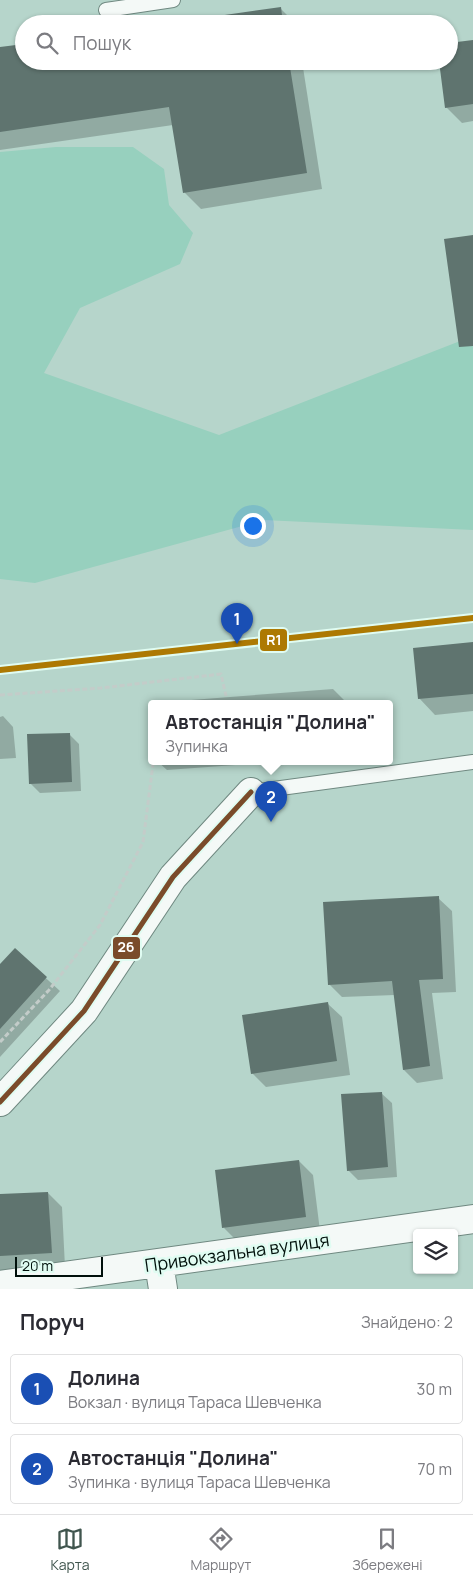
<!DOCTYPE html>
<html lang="uk">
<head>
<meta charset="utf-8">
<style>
  :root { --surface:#fff; --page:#f7f7f7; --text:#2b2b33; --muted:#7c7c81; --line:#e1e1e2; --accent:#40554e }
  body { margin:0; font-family:Manrope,sans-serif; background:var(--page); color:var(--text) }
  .controls { position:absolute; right:15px; bottom:15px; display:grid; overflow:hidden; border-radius:5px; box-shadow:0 1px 4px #0004 }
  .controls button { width:45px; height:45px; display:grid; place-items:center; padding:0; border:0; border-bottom:1px solid var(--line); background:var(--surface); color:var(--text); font:25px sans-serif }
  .scale { position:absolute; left:15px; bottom:12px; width:88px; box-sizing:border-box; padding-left:5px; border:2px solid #00100b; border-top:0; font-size:14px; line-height:18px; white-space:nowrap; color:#00100b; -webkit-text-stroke:4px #e0fcf2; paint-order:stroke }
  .you { position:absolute; left:252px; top:525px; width:18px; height:18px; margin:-12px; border:4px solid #fff; border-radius:50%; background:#1a73e8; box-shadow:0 0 0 8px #1a73e833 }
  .badge { display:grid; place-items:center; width:32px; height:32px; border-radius:50%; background:var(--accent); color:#fff; font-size:16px; font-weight:700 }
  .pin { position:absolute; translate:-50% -41px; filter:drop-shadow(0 1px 2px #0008) }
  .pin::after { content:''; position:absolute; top:26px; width:18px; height:15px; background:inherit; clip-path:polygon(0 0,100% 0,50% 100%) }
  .popup { position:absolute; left:148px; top:700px; width:245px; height:65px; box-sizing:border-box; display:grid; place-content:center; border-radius:5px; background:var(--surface); filter:drop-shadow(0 1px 4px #0005); font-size:16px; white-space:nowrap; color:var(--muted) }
  .popup b { font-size:19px; color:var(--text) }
  .popup::after { content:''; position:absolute; left:50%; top:100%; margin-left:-10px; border:10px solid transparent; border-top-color:var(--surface) }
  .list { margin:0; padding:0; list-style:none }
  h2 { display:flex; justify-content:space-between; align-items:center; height:65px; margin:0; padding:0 20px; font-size:21px }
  h2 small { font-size:16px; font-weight:400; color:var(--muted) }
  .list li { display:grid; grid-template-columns:32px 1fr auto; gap:15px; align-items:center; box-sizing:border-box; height:70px; margin:0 10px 10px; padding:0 10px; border:1px solid var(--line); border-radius:5px }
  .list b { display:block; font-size:19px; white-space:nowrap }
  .list p { margin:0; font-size:16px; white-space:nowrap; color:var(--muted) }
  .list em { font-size:16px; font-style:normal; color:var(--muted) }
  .icon { flex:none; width:28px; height:28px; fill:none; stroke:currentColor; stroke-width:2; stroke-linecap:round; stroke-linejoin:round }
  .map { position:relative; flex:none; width:473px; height:1289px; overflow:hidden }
  .search { position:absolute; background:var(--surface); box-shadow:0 1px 4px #0004; left:15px; right:15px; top:15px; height:55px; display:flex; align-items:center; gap:12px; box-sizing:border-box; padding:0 18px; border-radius:28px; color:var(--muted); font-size:19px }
  .sheet { height:225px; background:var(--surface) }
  nav { display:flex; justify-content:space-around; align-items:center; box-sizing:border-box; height:70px; border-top:1px solid var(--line); background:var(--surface); font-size:14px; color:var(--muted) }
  nav a { display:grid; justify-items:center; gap:2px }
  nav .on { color:var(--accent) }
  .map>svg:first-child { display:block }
  .green { fill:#97d0be }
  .shadow { fill:#0003 }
  .building { fill:#5f746f }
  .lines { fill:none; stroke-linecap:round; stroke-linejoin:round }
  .service-casing { stroke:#6f8880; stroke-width:16 }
  .minor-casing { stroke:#6f8880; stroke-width:30 }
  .path { stroke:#c3ccc9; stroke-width:3; stroke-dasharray:5 2.5; stroke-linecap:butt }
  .service { stroke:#f4f9f7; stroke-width:14 }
  .minor { stroke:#f4f9f7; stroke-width:28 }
  .bus-1-casing { stroke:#e0fcf2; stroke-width:9 }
  .bus-1 { stroke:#7a4b2a; stroke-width:5 }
  .rail-1-casing { stroke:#e0fcf2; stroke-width:10 }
  .rail-1 { stroke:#ad7903; stroke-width:6 }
  .labels { text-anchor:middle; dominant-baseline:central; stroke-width:5; stroke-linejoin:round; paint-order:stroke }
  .street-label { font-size:18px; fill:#00100b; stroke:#e0fcf2 }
  .line-badge { stroke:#e0fcf2; stroke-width:2 }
  .badge-label { font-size:14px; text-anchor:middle; font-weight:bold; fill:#fff }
</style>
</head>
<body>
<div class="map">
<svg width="473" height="1289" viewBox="0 0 473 1289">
  <rect width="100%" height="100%" fill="#b6d5cb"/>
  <!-- green -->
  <path class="green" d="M56,147h77l31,22 5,36 24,28 -13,31 -100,44 -36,65 175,62 254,-99v194l-209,-10 -229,63 -35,-4v-427z"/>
  <!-- shadow -->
  <path class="shadow" d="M280,8l16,16h-125z
    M473,41v80l-11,2 -16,-16 3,-46z
    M0,48l24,13h278l20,128 -121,20 -16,-16 -12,-68 -173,25z
    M473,643v68l-38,4 -16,-17z
    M333,689l14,14h-195z
    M152,703v49l-3,-48z
    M3,716l10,11 3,31 -16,1v-42z
    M69,734l10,10 2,47 -41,2 -10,-10z
    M157,761h134l-124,9z
    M438,898l14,13 4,81 -24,1 11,86 -26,4 -13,-13 -9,-75 -53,2 -13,-13z
    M15,950l45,41 -60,66v-91z
    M328,1004l14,13 8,58 -84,12 -14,-14z
    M381,1093l11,10 5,74 -39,3 -10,-10z
    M299,1161l14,14 7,56 -83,10 -13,-13z
    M48,1193l14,14 3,60 -65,4v-75z"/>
  <!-- building -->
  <path class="building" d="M281,7l2,17h-121z
    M473,40v64l-28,4 -6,-47h10v-18z
    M24,44v17h265l18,112 -124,20 -14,-86 -169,25v-85z
    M473,235v111l-14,1 -15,-108z
    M473,642v52l-55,5 -5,-51z
    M70,733l2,49 -43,2 -2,-50z
    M439,896l4,83 -24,1 11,86 -27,4 -11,-89 -64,4 -5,-83z
    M15,948l32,29 -47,52v-65z
    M328,1002l9,59 -86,13 -9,-59z
    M382,1092l6,75 -41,4 -6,-77z
    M299,1160l7,57 -84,11 -7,-58z
    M48,1192l4,61 -52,3v-62z"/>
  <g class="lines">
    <defs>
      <path id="service" d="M106,10l67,-10
        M251,792l222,-30"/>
      <path id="minor" d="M0,1102l84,-91 89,-134 78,-85
        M159,1263l4,26
        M0,1285l473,-66"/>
    </defs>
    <!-- service casing -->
    <use href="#service" class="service-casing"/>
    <!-- minor casing -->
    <use href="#minor" class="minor-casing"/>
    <!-- path -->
    <path class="path" d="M0,695l101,-7 120,-14 5,22
      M0,1042l49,-52 51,-65 43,-83 10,-78 33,-3"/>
    <!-- service -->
    <use href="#service" class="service"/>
    <!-- minor -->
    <use href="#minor" class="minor"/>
    <defs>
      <path id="bus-1" d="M0,1102l84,-91 89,-134 78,-85"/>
    </defs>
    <!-- bus-1 casing -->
    <use href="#bus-1" class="bus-1-casing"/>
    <!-- bus-1 -->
    <use href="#bus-1" class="bus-1"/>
    <defs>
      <path id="rail-1" d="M0,670l473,-52"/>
    </defs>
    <!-- rail-1 casing -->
    <use href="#rail-1" class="rail-1-casing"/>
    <!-- rail-1 -->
    <use href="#rail-1" class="rail-1"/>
  </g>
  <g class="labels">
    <!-- street labels -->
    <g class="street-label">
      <text transform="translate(237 1252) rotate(-8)">Привокзальна вулиця</text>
    </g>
  </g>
  <g class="line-badge">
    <rect x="259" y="628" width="29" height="24" rx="5" fill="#ad7903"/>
    <rect x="112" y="936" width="29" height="24" rx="5" fill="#7a4b2a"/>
  </g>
  <g class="badge-label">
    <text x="274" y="645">R1</text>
    <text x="126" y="952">26</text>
  </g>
</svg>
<div class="controls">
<button><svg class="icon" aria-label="layers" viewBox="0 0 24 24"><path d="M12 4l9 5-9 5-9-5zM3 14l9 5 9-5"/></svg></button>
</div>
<div class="scale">20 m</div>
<div class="you"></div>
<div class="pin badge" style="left:237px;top:644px;background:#1a4fb4">1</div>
<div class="pin badge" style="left:271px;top:822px;background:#1a4fb4">2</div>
<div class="popup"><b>Автостанція &quot;Долина&quot;</b>Зупинка</div>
<div class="search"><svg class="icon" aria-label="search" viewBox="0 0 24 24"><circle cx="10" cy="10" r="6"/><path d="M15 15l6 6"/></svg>Пошук</div>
</div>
<section class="sheet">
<h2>Поруч<small>Знайдено: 2</small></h2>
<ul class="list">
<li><span class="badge" style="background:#1a4fb4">1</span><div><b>Долина</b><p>Вокзал · вулиця Тараса Шевченка</p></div><em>30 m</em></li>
<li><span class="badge" style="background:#1a4fb4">2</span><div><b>Автостанція &quot;Долина&quot;</b><p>Зупинка · вулиця Тараса Шевченка</p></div><em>70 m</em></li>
</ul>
</section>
<nav>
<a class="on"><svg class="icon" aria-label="map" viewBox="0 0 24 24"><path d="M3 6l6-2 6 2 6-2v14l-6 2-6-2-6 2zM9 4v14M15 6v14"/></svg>Карта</a>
<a><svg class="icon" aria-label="directions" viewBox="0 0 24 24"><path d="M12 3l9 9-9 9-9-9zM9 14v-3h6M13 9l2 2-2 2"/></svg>Маршрут</a>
<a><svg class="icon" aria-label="saved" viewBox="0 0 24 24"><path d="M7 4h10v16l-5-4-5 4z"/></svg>Збережені</a>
</nav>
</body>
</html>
